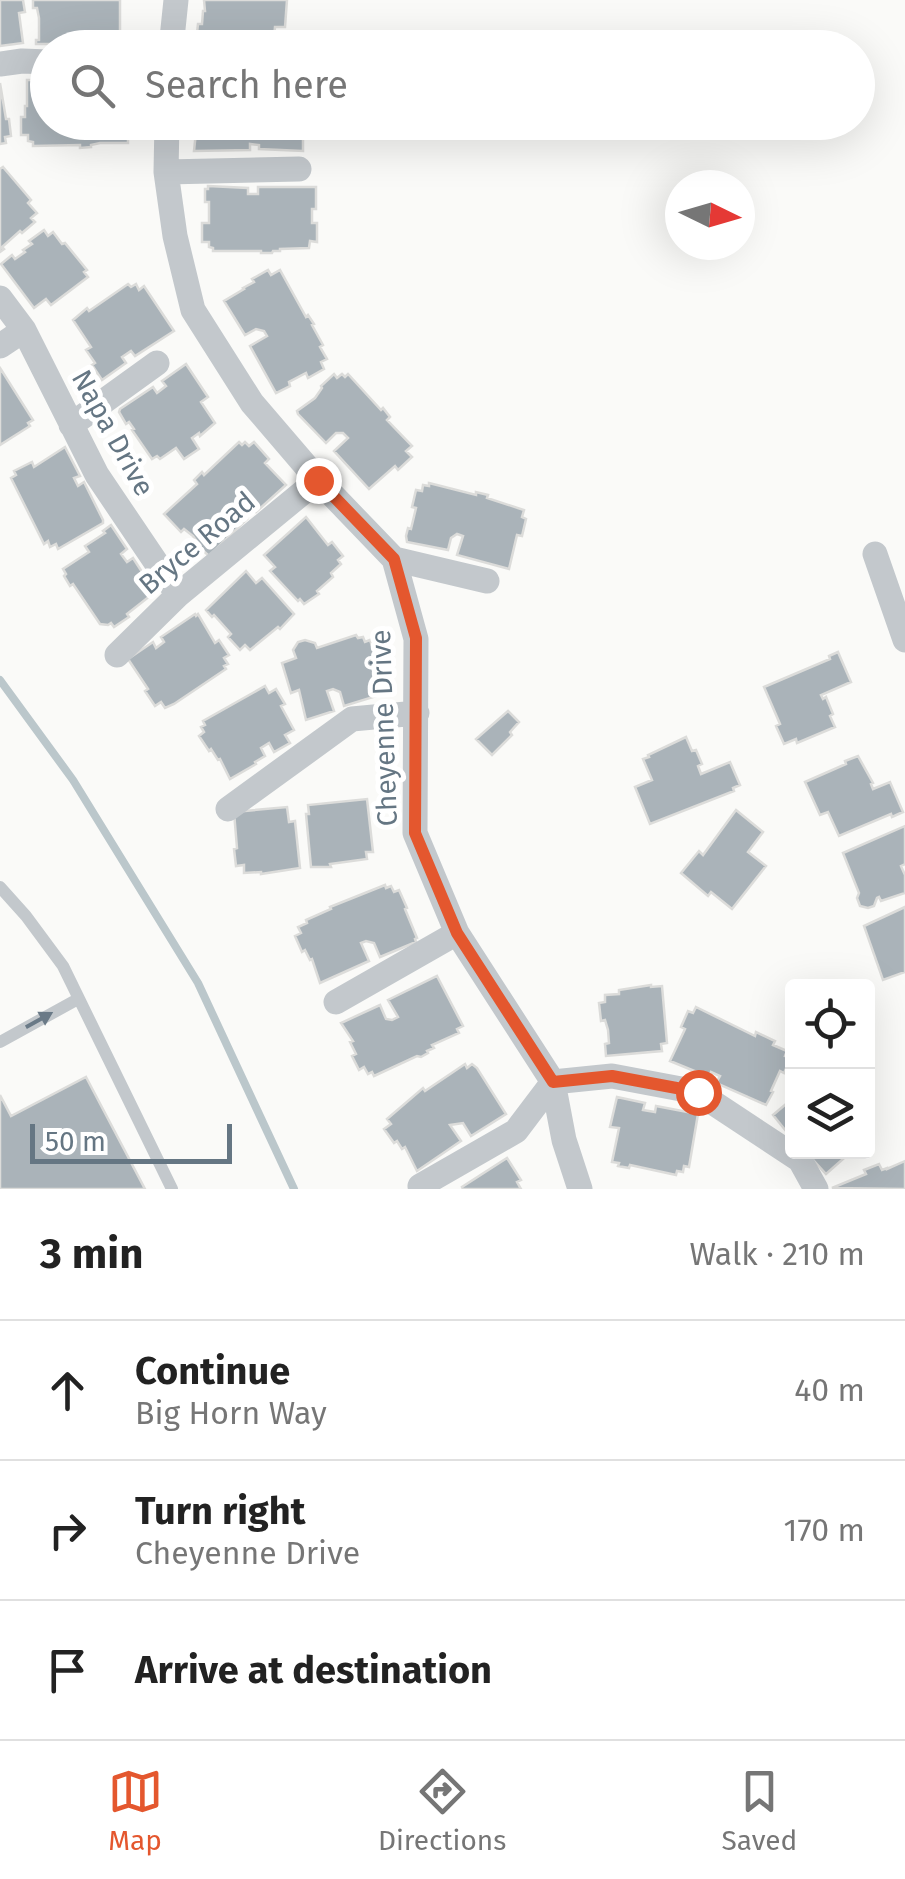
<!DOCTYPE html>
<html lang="en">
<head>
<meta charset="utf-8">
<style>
  :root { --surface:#fff; --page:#f2f2f2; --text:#222; --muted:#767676; --line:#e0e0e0; --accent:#e4572e }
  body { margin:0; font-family:"Fira Sans",sans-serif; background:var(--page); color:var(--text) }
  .controls { position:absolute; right:30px; bottom:30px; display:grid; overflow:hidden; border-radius:10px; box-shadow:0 10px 40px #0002 }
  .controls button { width:90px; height:90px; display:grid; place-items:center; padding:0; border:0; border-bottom:2px solid var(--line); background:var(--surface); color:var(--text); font:50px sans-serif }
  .compass { position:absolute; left:665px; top:170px; width:90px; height:90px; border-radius:50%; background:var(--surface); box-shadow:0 10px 40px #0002; rotate:95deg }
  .scale { position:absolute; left:30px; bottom:25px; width:202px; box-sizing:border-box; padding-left:10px; border:5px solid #657683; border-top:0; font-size:28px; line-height:35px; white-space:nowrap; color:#657683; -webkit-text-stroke:8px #fff; paint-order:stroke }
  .stop { position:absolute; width:30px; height:30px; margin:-22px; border:8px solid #e4572e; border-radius:50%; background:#fff }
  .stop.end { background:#e4572e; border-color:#fff; box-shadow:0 2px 10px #0008 }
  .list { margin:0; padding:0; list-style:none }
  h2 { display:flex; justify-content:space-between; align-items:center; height:130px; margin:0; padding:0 40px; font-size:42px }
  h2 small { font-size:32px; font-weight:400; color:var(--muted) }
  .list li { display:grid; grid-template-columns:65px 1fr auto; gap:30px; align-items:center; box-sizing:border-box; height:140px; padding:0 40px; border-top:2px solid var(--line) }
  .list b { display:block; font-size:38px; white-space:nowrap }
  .list p { margin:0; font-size:32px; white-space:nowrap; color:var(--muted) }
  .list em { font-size:32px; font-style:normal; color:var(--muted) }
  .icon { flex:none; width:55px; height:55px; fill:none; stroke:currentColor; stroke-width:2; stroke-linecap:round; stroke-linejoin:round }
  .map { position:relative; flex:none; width:905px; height:1189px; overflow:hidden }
  .search { position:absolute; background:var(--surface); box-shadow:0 10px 40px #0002; left:30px; right:30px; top:30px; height:110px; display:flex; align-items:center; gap:25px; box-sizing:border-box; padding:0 35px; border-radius:55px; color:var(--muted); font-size:38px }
  .sheet { height:550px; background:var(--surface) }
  nav { display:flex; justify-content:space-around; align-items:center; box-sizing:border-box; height:140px; border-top:2px solid var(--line); background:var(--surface); font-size:28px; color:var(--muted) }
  nav a { display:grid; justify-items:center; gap:5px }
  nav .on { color:var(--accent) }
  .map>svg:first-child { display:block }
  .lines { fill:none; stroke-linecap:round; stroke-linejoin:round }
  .stream { stroke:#bbc7cb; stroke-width:8 }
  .building { fill:#aab3b9; stroke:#dcdcda; stroke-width:2.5 }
  .service { stroke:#c3c8cc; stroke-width:12 }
  .minor { stroke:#c3c8cc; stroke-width:25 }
  .oneway { fill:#6a7a87 }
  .route { stroke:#e4572e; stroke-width:12 }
  .labels { text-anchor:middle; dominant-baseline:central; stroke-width:10; stroke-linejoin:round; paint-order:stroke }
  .street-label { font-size:28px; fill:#657683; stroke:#fff }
</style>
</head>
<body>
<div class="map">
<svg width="905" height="1189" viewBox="0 0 905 1189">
  <rect width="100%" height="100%" fill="#fafaf8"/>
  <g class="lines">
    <!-- stream -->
    <path class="stream" d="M0,680l73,100 125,203 96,206"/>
  </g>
  <!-- building -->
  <path class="building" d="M0,0h23l2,12 -6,1 4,30 -23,3z
    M33,0h87v41l-3,3h-29l-12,-1v-5h-10v6h-30v-4h3v-22l-2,-10h-4z
    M204,0h83l-2,27h-10l-2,21h-72l1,-6h-6l2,-18h4l1,-13h2z
    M27,80h21v42h80v21h-28l-9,2v2l-11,1v-3l-47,1v-4l-5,-1v-6h-7v-18h4v-11h2z
    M0,83l6,36h3l2,17 -6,1 1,6 -6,1z
    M197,122h106v29l-44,-2v-4l-9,-1v6l-56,1z
    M3,167l28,33 -3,3 9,10 -6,5 4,4 -13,11 -2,-2 -18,16 2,2 -4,3v-83z
    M208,186l40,2v6h10v-7h58v22h-4v14h5v19l-7,-1 -1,7 -29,1v2h-7l-1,2h-11v-2h-48v-3l-4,-1v-5h-7v-19h7v-21h-4v-13h3z
    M44,230l4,6 5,-4 9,12 3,-1 22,27 -3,2 4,5 -37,28 -5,-6 -12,9 -33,-44 11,-9 3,4 10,-7 -2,-2 9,-6 -3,-3z
    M268,270l3,5 9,-5 26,47 2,-2 6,9 -2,1 11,20 -3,2 7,12 -6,3 3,7 -16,9 -2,-5 -17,9 1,4 -14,7 -26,-47 17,-10 -3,-5 -8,-2 -11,6 -21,-34 20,-12 -1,-1 11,-6 -2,-3z
    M128,284l3,3 5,-3 3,6 5,-4 30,45 -39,25 -4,-5 -9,6 4,6 -24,17 -10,-15 3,-2 -9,-13 5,-3 -18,-27 14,-12 2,3z
    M186,364l22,33 -7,5 14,21 -15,13 -1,-3 -7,5 7,11 -15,10 -8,-11 -16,11 -3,-3 -5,3 -20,-29 2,-1 -5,-7 -3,2 -7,-12 1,-3 33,-22 4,6 9,-7 -4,-5z
    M0,368l33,52 -5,3 2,3 -30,19z
    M334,374l3,4 5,-4 3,3 3,-3 33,36 2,-2 7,9 -3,3 25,26 -6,5 6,6 -14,13 -3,-4 -26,23 -35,-38 14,-13 -5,-5h-7l-10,10 -28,-29 -1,-3 18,-13 7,-10 -1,-2z
    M239,442l3,3 3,-3 4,4 5,-4 15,17 -4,4 21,22 -30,27 -4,-4 -8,7 3,4 -38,37 -12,-11 1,-2 -5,-7 -9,-7 -3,3 -17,-18 33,-30 -3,-4 8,-8 2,3z
    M65,447l15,29 -6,2 4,8 6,-4 19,38v3l-45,26 -2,-5 -6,3 -2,-6 -4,3 -33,-66 5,-3 -2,-4 18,-9 2,5z
    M429,483l47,12v-3l12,3 -1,3 37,12 -2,7 4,2 -4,17 -5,-1 -8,34 -52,-14 6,-19 -6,-2 -6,4 -3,12 -41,-8 -1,-6 2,-8 3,1 5,-21 -4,-1 4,-17 6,1 1,-6 6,1z
    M306,517l22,28 4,-3 11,14 -5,4 3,4 -10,9 2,4 -16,14 2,3 -15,10 -4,-5 -2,2 -28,-30 5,-4 -11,-12z
    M111,525l16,24 -6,5 6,8 6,-4 22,34 -28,22 2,3 -15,10 -3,-4 -3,2 -8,-1 -27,-40 -3,2 -6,-10 2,-2 -3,-5 26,-17 -4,-6 20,-13 -2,-2z
    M246,571l10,12 6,-5 32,36 -14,15 -2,-2 -28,23 -5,-5 -5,5 -12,-13 3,-3 -17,-19 -2,2 -6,-7z
    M195,614l1,2 2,-2 17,29 4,-3 10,15 -5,3 4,6 -4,2 2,3 -52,35 -9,4 -4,-6 -6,4 -10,-15 3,-2 -20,-30 25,-17 3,6 8,-6 -3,-5z
    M356,635l2,3 5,-1 2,5 5,-2 6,17 -5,2 12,35 -39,12 -4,-14 -7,-3 -6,2 7,20 -28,9 -7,-30 -8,3 -9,-30 14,-5 -3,-8 5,-8 7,-2 10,3 2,5z
    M838,652l13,30 -30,13 2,4 3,-2 7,17 -3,2 5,11 -38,16 -1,-4 -12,5 -8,-18 4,-2 -16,-37 66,-28 -1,-3z
    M265,686l4,7 7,-4 9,15 -4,2 13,24 -9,5 5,8 -16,9 -5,-9 -8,5 4,8 -10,6 1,2 -26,15 -10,-20 -2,1 -7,-11 -2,2 -10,-15 5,-4 -3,-5 4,-2 -2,-4z
    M508,711l11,11 -9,10 2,3 -20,20 -16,-16z
    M686,737l6,14 4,-1 6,14 -4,2 3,8 29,-12 10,23 -7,3 1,3 -84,33 -15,-37 17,-7 -9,-21 6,-2 -1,-2z
    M858,756l15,27 -2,1 2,5 17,-7 13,30 -11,5 -1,-3 -52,22 -11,-24 -8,3 -15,-33 41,-18 -1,-3z
    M367,799l6,53h-7l1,7 -37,5 1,3h-20l-5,-53h3l-1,-9z
    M287,807l2,15 6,-1 5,47 -39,6v-2l-17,1v-8l-8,1 -2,-17 3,-1 -3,-36z
    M736,810l27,22 -15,20 18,14 -34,43 -21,-17 -3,4 -27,-23 18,-22 4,4z
    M905,826v38l-4,2 4,9v18l-24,8 -2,-4 -2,1 -3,8 -6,2 -8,-2 -3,-8 2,-5 -16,-40z
    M385,885l1,3 5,-2 3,6 5,-2 8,18 -2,1 12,29 -2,1 1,3 -36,15 -6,-14 -8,-2 -5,2 8,18 -49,22 -8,-24 -2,1 -5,-10 -3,2 -7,-16 6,-3 -3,-6 9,-4 -1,-3 25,-11 -1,-2z
    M905,907v65l-22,8 -19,-54z
    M437,976l26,50 -6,3 2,4 -27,12 2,3 -7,3 1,2 -7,4 -4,-1 -43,20 -2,-4 -4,2 -4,-7 -5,3 -7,-14 4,-2 -6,-12 3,-1 -12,-18 39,-18 6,14 6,1 6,-3 -10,-17z
    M651,985v2l11,-1 5,57 -6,1 1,7 -56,5 -1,-12 4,-1 -1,-13 -3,-10 -4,1 -2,-18 6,-1v-7l14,-1v-4z
    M696,1007l59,29 1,-4 19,9 -2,4 14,6 -2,5 6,2 -7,15 -4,-2 -9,20 2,1 -7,13 -50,-22 4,-7 -9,-4 -2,5 -39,-16 15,-32 -4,-2 7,-16 5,2z
    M465,1064l2,4 5,-4 5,4 29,46 -35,22 -8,-13 -13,2 11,16 -44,30 -12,-24 -3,2 -5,-8 -3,2 -10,-14 7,-5 -4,-5 36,-31 2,3z
    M86,1077l59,112h-145v-94l11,21z
    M617,1097l28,6 -2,7 12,2 1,-6 42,8 -9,53 -5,-1 -1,6 -6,-1 -1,4 -46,-10 -1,3 -11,-2 1,-3 -7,-1 7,-34 -9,-1z
    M792,1099v35l-2,2 -17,-21z
    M806,1152h45l-25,22z
    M507,1158l14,22 -4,2 4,7h-58l-1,-2z
    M905,1161v28l-73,-1 34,-14 -2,-4 15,-6 3,6 5,-2v1z"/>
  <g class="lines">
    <!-- service -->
    <path class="service" d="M0,887l26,29 37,50 109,223
      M0,1042l78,-43"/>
    <!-- minor -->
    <path class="minor" d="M171,48l5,-48
      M0,64l22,-3 26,1
      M167,122l-1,50 9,64 18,74 59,93 66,77 76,79 22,80 -1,194 42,100 96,149 11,58 16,49
      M166,172l133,-3
      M0,298l24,32 73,145 81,120
      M0,346l24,-16
      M71,425l86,-62
      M875,554l30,86
      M394,559l93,22
      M117,655l61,-60 140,-115
      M228,809l124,-90 65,-6
      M336,1002l121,-69
      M420,1186l96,-55 37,-49 59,-6 85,16 103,68 16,29"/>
  </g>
  <!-- one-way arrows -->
  <defs><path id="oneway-solid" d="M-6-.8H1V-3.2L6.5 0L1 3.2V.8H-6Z" transform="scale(2.5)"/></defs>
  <use class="oneway" href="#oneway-solid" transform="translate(39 1020) rotate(-29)"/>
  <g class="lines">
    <!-- route -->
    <path class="route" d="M318,480l76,79 22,79 -1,195 42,100 96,149 59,-6 86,16"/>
  </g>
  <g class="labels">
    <!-- street labels -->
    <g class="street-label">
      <text transform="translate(113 433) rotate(61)">Napa Drive</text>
      <text transform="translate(197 543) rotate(-40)">Bryce Road</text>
      <text transform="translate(384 728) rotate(-92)">Cheyenne Drive</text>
    </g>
  </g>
</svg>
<div class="controls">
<button><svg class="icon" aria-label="locate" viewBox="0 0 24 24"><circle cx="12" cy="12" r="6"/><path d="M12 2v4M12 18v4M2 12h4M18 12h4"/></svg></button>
<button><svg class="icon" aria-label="layers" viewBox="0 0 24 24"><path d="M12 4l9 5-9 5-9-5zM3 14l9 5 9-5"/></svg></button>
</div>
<svg class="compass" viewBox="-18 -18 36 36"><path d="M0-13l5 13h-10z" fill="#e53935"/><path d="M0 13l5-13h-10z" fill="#767676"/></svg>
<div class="scale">50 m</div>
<div class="stop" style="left:698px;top:1092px"></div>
<div class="stop end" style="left:318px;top:480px"></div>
<div class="search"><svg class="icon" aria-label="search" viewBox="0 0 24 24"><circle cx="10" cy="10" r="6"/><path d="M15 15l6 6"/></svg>Search here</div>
</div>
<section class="sheet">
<h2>3 min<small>Walk · 210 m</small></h2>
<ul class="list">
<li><svg class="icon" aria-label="ahead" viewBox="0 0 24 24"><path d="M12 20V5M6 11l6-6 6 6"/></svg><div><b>Continue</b><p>Big Horn Way</p></div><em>40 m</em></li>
<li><svg class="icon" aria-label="right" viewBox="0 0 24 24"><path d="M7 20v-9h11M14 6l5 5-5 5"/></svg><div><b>Turn right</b><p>Cheyenne Drive</p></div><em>170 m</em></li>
<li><svg class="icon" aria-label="arrive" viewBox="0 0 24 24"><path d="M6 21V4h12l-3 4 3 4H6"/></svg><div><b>Arrive at destination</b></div></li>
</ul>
</section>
<nav>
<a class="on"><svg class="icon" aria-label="map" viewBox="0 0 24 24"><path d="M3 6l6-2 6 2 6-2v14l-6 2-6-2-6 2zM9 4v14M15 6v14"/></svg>Map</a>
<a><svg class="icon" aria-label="directions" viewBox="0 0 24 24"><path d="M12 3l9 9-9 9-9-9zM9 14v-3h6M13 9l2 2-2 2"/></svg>Directions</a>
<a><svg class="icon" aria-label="saved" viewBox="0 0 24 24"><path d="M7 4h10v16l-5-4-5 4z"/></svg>Saved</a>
</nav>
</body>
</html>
